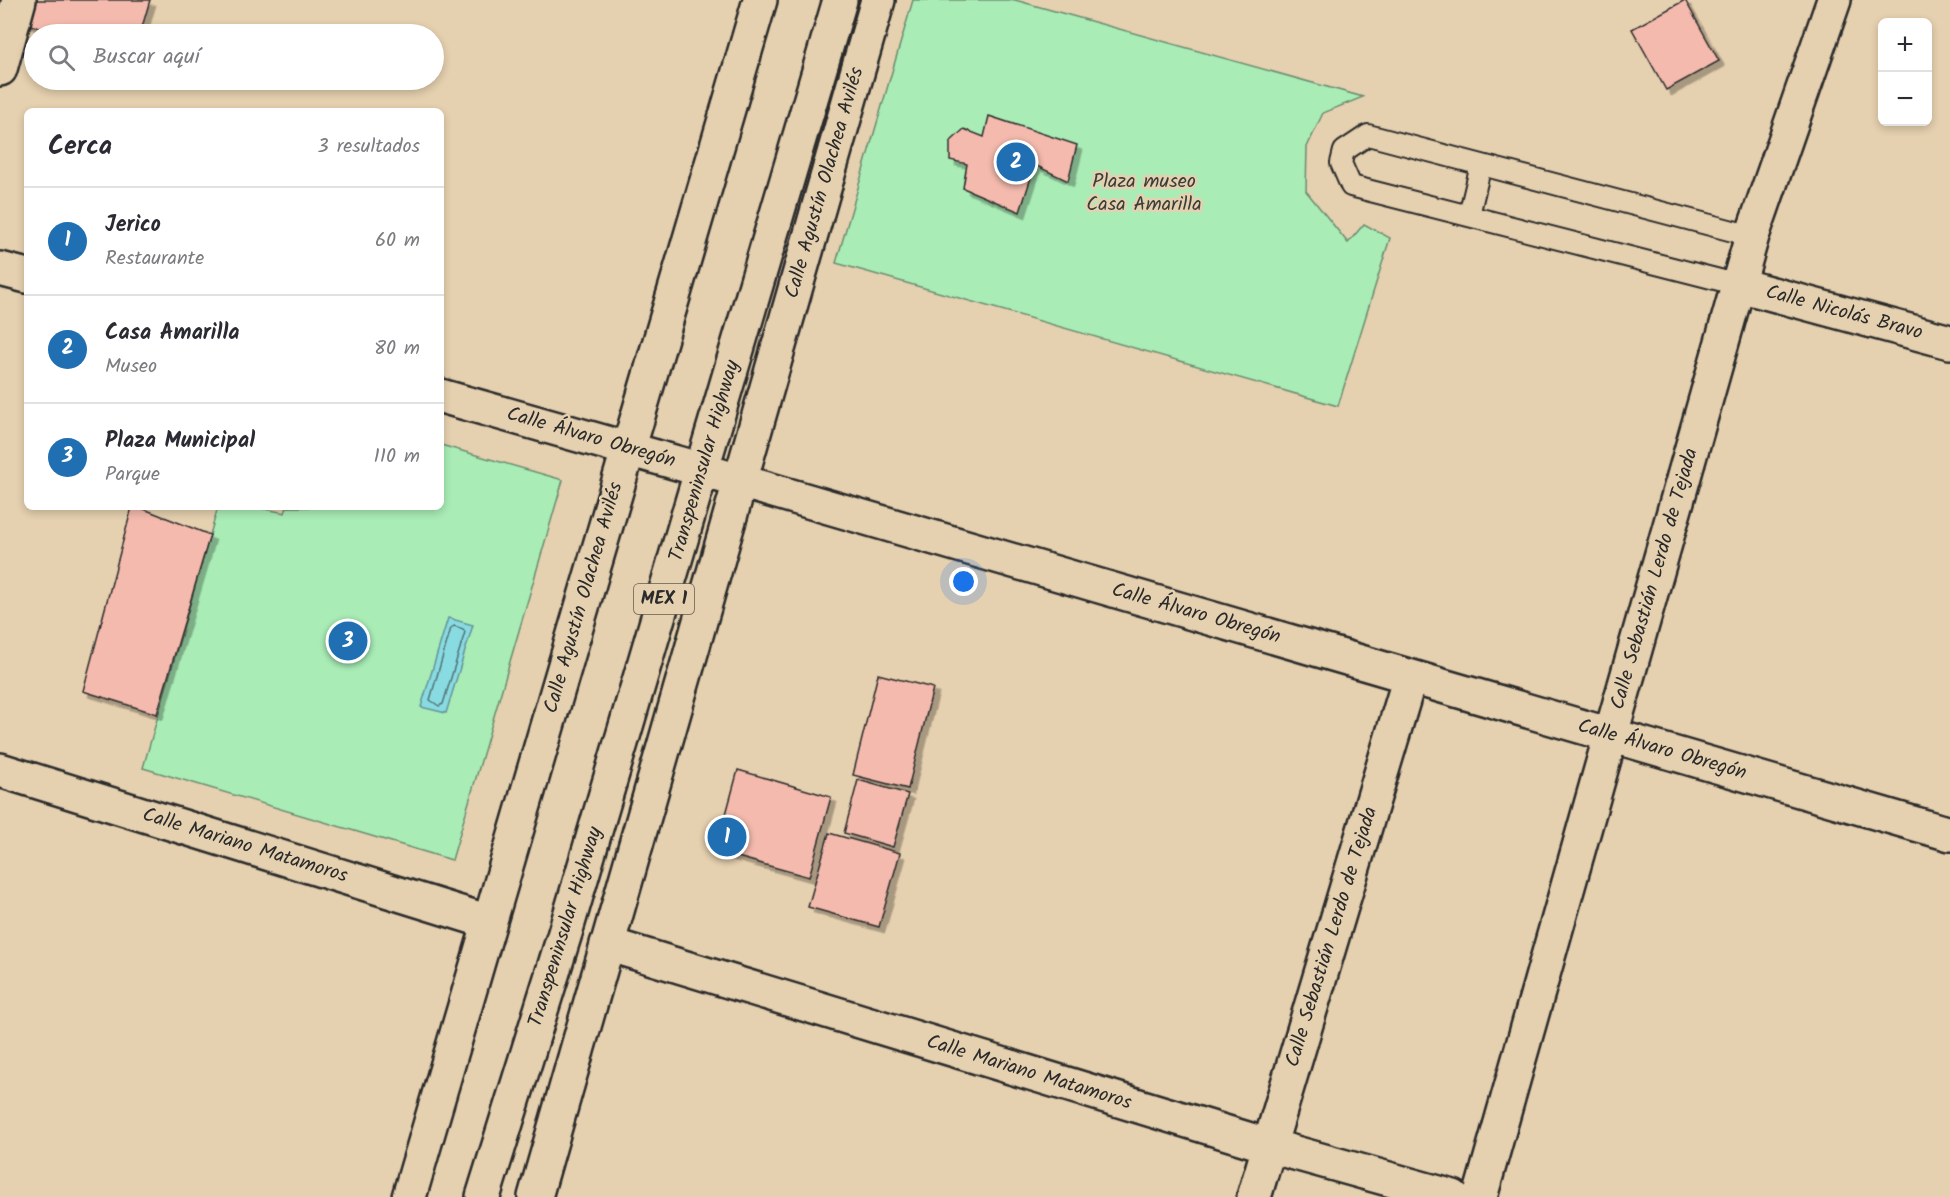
<!DOCTYPE html>
<html lang="es">
<head>
<meta charset="utf-8">
<style>
  :root { --surface:#fff; --page:#f2f2f3; --text:#2b2b33; --muted:#7c7c81; --line:#e1e1e2; --accent:#1f6fb2 }
  body { margin:0; font-family:Kalam,sans-serif; background:var(--page); color:var(--text) }
  .controls { position:absolute; right:18px; top:18px; display:grid; overflow:hidden; border-radius:9px; box-shadow:0 3px 9px #0003 }
  .controls button { width:54px; height:54px; display:grid; place-items:center; padding:0; border:0; border-bottom:2px solid var(--line); background:var(--surface); color:var(--text); font:30px sans-serif }
  .you { position:absolute; left:964px; top:582px; width:21px; height:21px; margin:-15px; border:4px solid #fff; border-radius:50%; background:#1a73e8; box-shadow:0 0 0 9px #1a73e833 }
  .badge { display:grid; place-items:center; width:39px; height:39px; border-radius:50%; background:var(--accent); color:#fff; font-size:20px; font-weight:700 }
  .pin { position:absolute; translate:-50% -50%; border:3px solid #fff; box-shadow:0 2px 6px #0006 }
  .list { margin:0; padding:0; list-style:none }
  h2 { display:flex; justify-content:space-between; align-items:center; height:78px; margin:0; padding:0 24px; font-size:26px }
  h2 small { font-size:20px; font-weight:400; color:var(--muted) }
  .list li { display:grid; grid-template-columns:39px 1fr auto; gap:18px; align-items:center; box-sizing:border-box; height:108px; padding:0 24px; border-top:2px solid var(--line) }
  .list b { display:block; font-size:22px; white-space:nowrap }
  .list p { margin:0; font-size:20px; white-space:nowrap; color:var(--muted) }
  .list em { font-size:20px; font-style:normal; color:var(--muted) }
  .icon { flex:none; width:33px; height:33px; fill:none; stroke:currentColor; stroke-width:2; stroke-linecap:round; stroke-linejoin:round }
  .map { position:relative; flex:none; width:1950px; height:1197px; overflow:hidden }
  .search { position:absolute; background:var(--surface); box-shadow:0 3px 9px #0003; left:24px; top:24px; width:420px; height:66px; display:flex; align-items:center; gap:15px; box-sizing:border-box; padding:0 21px; border-radius:33px; color:var(--muted); font-size:22px }
  .panel { position:absolute; background:var(--surface); box-shadow:0 3px 9px #0003; left:24px; top:108px; width:420px; height:402px; border-radius:9px }
  .map>svg:first-child { display:block }
  .green { fill:#a9ecb6; stroke:#6a8c70; stroke-width:1.5 }
  .water { fill:#89dbe2; stroke:#639599; stroke-width:1.5 }
  .lines { fill:none; stroke-linecap:round; stroke-linejoin:round }
  .shore { stroke:#517174; stroke-width:1.5 }
  .building { fill:#f4baad; stroke:#2b2b2b; stroke-width:1.5; filter:url(#shadow) }
  .service-casing { stroke:#2b2b2b; stroke-width:24 }
  .minor-casing { stroke:#2b2b2b; stroke-width:38 }
  .tertiary-casing { stroke:#2b2b2b; stroke-width:38 }
  .trunk-casing { stroke:#2b2b2b; stroke-width:38 }
  .service { stroke:#e5d0af; stroke-width:20 }
  .minor { stroke:#e5d0af; stroke-width:33 }
  .tertiary { stroke:#e5d0af; stroke-width:33 }
  .trunk { stroke:#e5d0af; stroke-width:33 }
  .labels { text-anchor:middle; dominant-baseline:central; stroke-width:5; stroke-linejoin:round; paint-order:stroke }
  .shield { fill:#e5d0af; stroke:#635c53; stroke-width:1.5 }
  .shield-label { font-size:18px; font-weight:bold; fill:#2b2b2b }
  .park-label { font-size:20px; fill:#383e39; stroke:#e5d0af }
  .street-label { font-size:20px; fill:#2b2b2b; stroke:#e5d0af }
</style>
</head>
<body>
<div class="map">
<svg width="1950" height="1197" viewBox="0 0 1950 1197">
  <defs>
    <filter id="shadow"><feDropShadow dx="5.5" dy="5.5" stdDeviation="0" flood-color="#0004"/></filter>
  </defs>
  <rect width="100%" height="100%" fill="#e5d0af"/>
  <filter id="ink" filterUnits="userSpaceOnUse"><feTurbulence type="fractalNoise" baseFrequency=".0167" numOctaves="2"/><feDisplacementMap in="SourceGraphic" scale="12" xChannelSelector="R" yChannelSelector="G"/><feConvolveMatrix kernelMatrix="1 2 1 2 8 2 1 2 1" color-interpolation-filters="sRGB"/></filter>
  <g filter="url(#ink)">
    <!-- green -->
    <path class="green" d="M913,0h102l348,97 -40,16 -16,34 -1,44 42,52 16,-19 26,14 -52,168 -502,-143z
      M441,445l122,35 -111,380 -309,-92 75,-261h37l30,6 2,-6h154z"/>
    <!-- water -->
    <path class="water" d="M448,618l25,7 -27,88 -25,-6z"/>
    <g class="lines">
      <!-- shore -->
      <path class="shore" d="M454,626l9,3 2,3 -22,72 -4,2 -9,-6 21,-72z"/>
    </g>
    <!-- building -->
    <path class="building" d="M12,0h138l-10,34h-82l-52,-17z
      M1685,0l34,61 -53,29 -34,-61z
      M989,116l88,29 -9,36 -33,-16 -15,47 -57,-24 4,-24 -17,-4v-18l14,-13 20,8z
      M132,507h7l71,28 -53,179 -74,-23z
      M878,674l55,14 -25,101 -55,-14z
      M738,770l93,27 -22,80 -93,-26z
      M858,780l50,14 -15,53 -49,-14z
      M829,833l71,20 -21,74 -71,-20z"/>
    <g class="lines">
      <defs>
        <path id="service" d="M1469,215l12,-50
          M1739,285l-388,-99 -10,-23 3,-12 24,-16 384,101"/>
        <path id="minor" d="M0,69l19,-69
          M1739,285l211,57
          M702,470l1248,364
          M0,770l489,152
          M607,944l663,202 183,51
          M1254,1197l156,-520
          M1480,1197l272,-961 82,-236"/>
        <path id="tertiary" d="M0,269l27,7
          M441,396l261,74
          M409,1197l351,-1197
          M535,1197l343,-1197"/>
        <path id="trunk" d="M483,1197l82,-264 275,-933"/>
      </defs>
      <!-- service casing -->
      <use href="#service" class="service-casing"/>
      <!-- minor casing -->
      <use href="#minor" class="minor-casing"/>
      <!-- tertiary casing -->
      <use href="#tertiary" class="tertiary-casing"/>
      <!-- trunk casing -->
      <use href="#trunk" class="trunk-casing"/>
      <!-- service -->
      <use href="#service" class="service"/>
      <!-- minor -->
      <use href="#minor" class="minor"/>
      <!-- tertiary -->
      <use href="#tertiary" class="tertiary"/>
      <!-- trunk -->
      <use href="#trunk" class="trunk"/>
    </g>
  </g>
  <g class="labels">
    <!-- shield labels -->
    <rect class="shield" x="634" y="584" width="60" height="30" rx="4.5"/>
    <g class="shield-label">
      <text x="664" y="599">MEX 1</text>
    </g>
    <!-- park labels -->
    <g class="park-label">
      <text x="1144" y="182">Plaza museo<tspan x="1144" dy="23">Casa Amarilla</tspan></text>
    </g>
    <!-- street labels -->
    <g class="street-label">
      <text transform="translate(825 183) rotate(-74)">Calle Agustín Olachea Avilés</text>
      <text transform="translate(1844 313) rotate(15)">Calle Nicolás Bravo</text>
      <text transform="translate(591 438) rotate(16)">Calle Álvaro Obregón</text>
      <text transform="translate(705 461) rotate(-74)">Transpeninsular Highway</text>
      <text transform="translate(1655 579) rotate(-74)">Calle Sebastián Lerdo de Tejada</text>
      <text transform="translate(584 598) rotate(-74)">Calle Agustín Olachea Avilés</text>
      <text transform="translate(1196 614) rotate(16)">Calle Álvaro Obregón</text>
      <text transform="translate(1662 750) rotate(16)">Calle Álvaro Obregón</text>
      <text transform="translate(245 846) rotate(17)">Calle Mariano Matamoros</text>
      <text transform="translate(566 927) rotate(-73)">Transpeninsular Highway</text>
      <text transform="translate(1332 937) rotate(-73)">Calle Sebastián Lerdo de Tejada</text>
      <text transform="translate(1029 1073) rotate(17)">Calle Mariano Matamoros</text>
    </g>
  </g>
</svg>
<div class="controls">
<button>+</button>
<button>−</button>
</div>
<div class="you"></div>
<div class="pin badge" style="left:727px;top:837px">1</div>
<div class="pin badge" style="left:1016px;top:162px">2</div>
<div class="pin badge" style="left:348px;top:641px">3</div>
<div class="search"><svg class="icon" aria-label="search" viewBox="0 0 24 24"><circle cx="10" cy="10" r="6"/><path d="M15 15l6 6"/></svg>Buscar aquí</div>
<section class="panel">
<h2>Cerca<small>3 resultados</small></h2>
<ul class="list">
<li><span class="badge">1</span><div><b>Jerico</b><p>Restaurante</p></div><em>60 m</em></li>
<li><span class="badge">2</span><div><b>Casa Amarilla</b><p>Museo</p></div><em>80 m</em></li>
<li><span class="badge">3</span><div><b>Plaza Municipal</b><p>Parque</p></div><em>110 m</em></li>
</ul>
</section>
</div>
</body>
</html>
